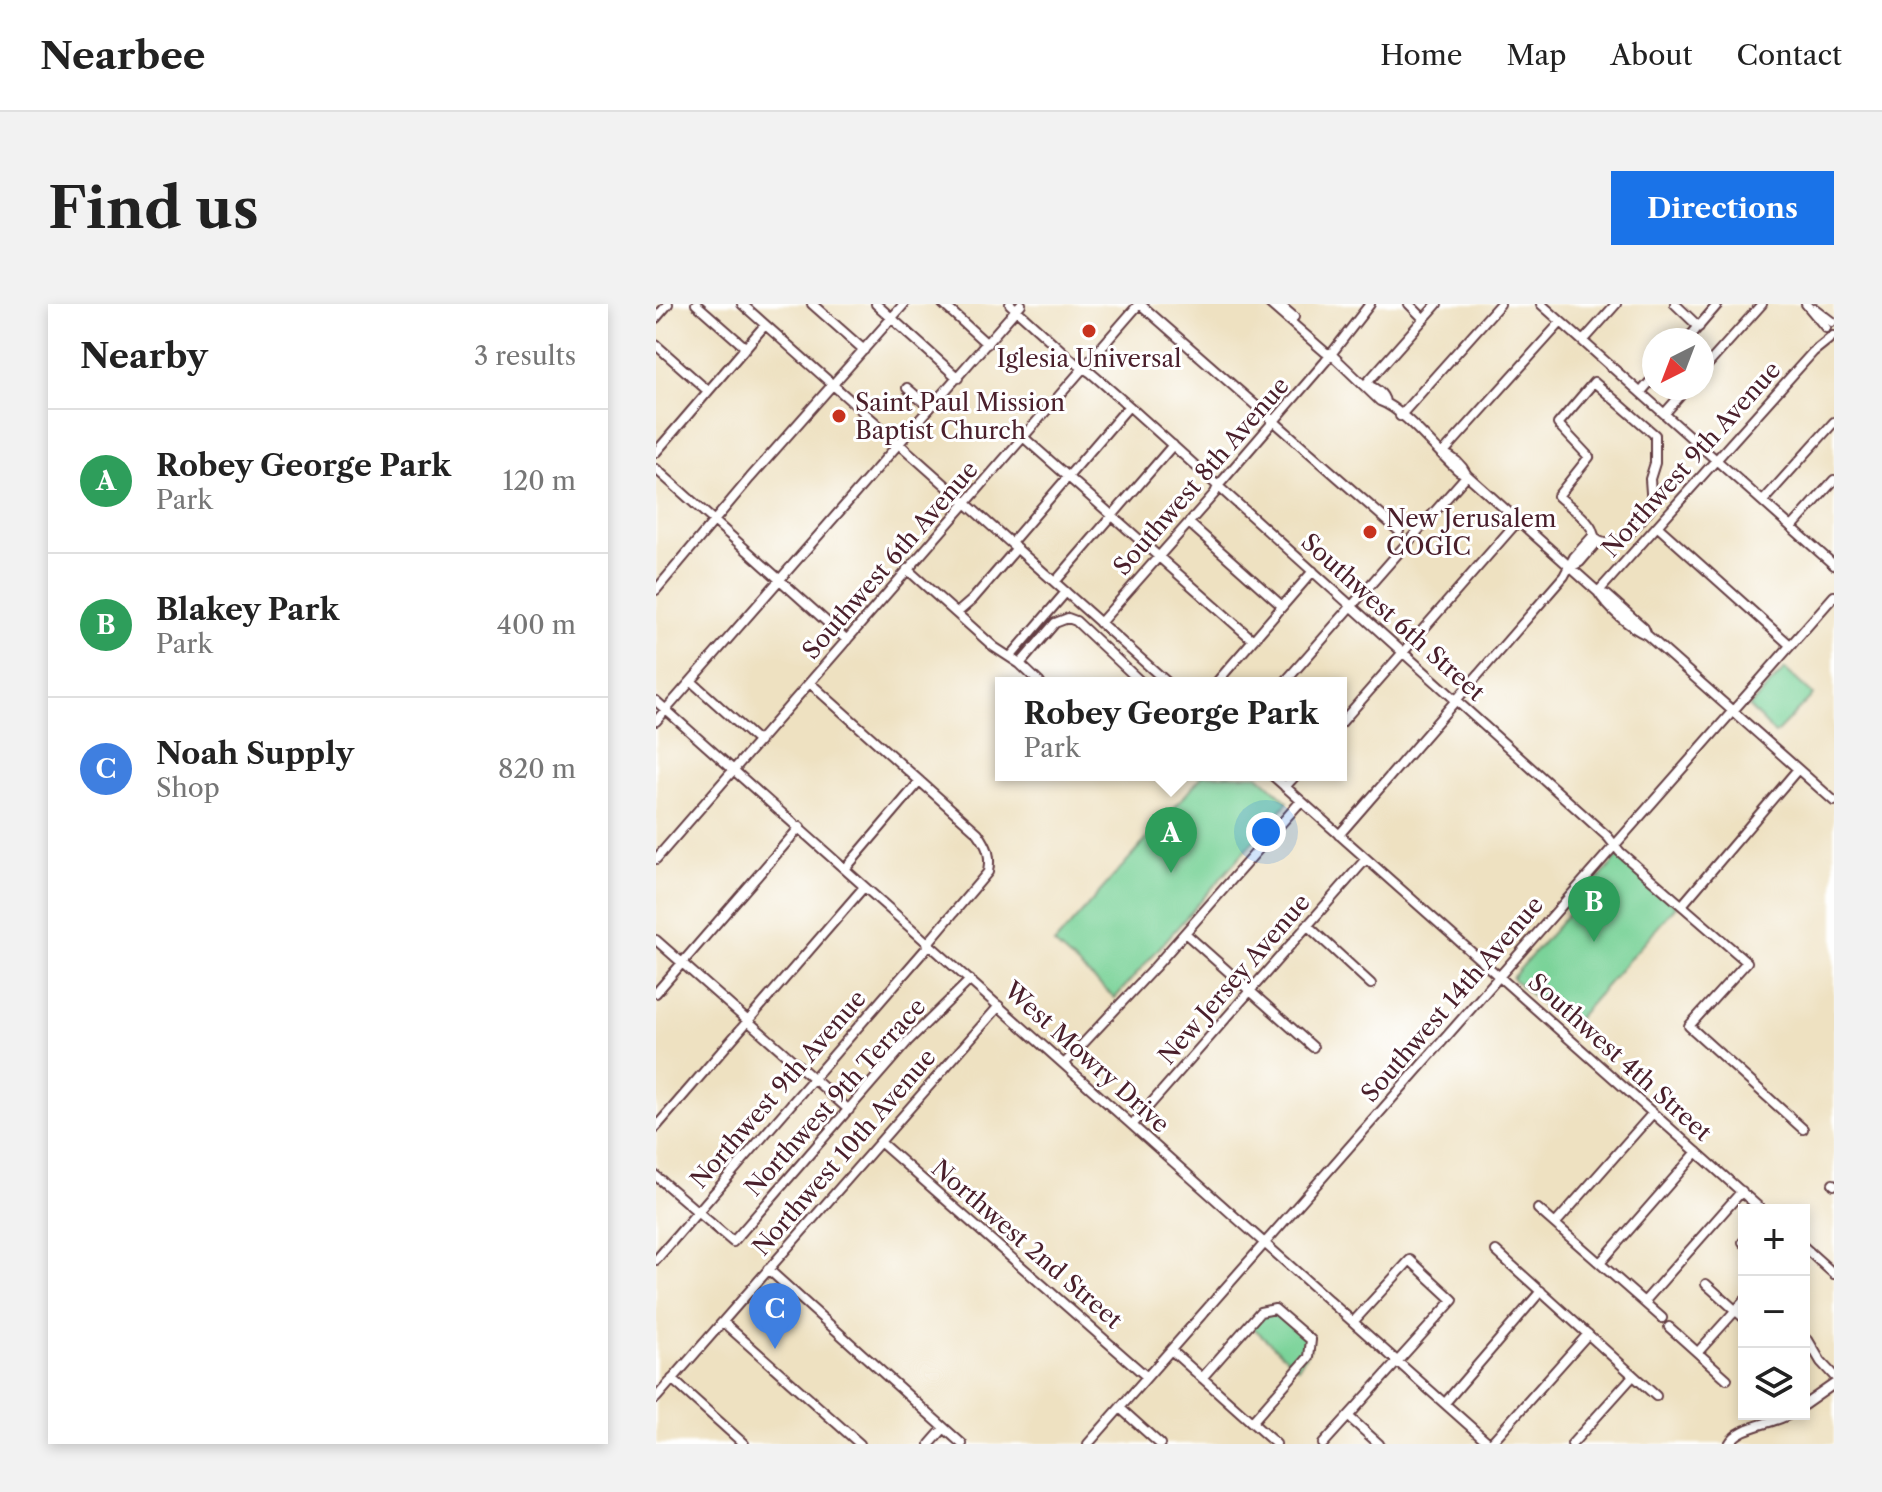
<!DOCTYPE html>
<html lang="en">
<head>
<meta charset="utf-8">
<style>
  :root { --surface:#fff; --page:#f2f2f2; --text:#222; --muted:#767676; --line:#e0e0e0; --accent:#1a73e8 }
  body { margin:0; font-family:"Libre Caslon Text",serif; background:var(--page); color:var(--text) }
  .controls { position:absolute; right:24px; bottom:24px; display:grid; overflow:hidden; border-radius:0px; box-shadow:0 4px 12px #0003 }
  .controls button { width:72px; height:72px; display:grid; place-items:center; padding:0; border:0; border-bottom:2px solid var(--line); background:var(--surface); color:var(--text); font:40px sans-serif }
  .compass { position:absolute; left:986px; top:24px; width:72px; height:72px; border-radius:50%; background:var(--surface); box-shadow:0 4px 12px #0003; rotate:222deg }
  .you { position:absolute; left:610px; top:528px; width:28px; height:28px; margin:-20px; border:6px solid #fff; border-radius:50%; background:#1a73e8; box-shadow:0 0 0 12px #1a73e833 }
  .badge { display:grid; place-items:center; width:52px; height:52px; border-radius:50%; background:var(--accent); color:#fff; font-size:26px; font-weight:700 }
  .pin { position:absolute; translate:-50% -66px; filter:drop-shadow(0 2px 4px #0008) }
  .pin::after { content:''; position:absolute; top:42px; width:28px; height:24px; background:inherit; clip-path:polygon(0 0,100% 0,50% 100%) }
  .popup { position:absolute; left:339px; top:373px; width:352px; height:104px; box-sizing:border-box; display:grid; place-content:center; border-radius:0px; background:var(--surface); filter:drop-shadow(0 2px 6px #0005); font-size:26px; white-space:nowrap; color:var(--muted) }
  .popup b { font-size:30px; color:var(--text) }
  .popup::after { content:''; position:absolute; left:50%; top:100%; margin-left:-16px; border:16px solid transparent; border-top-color:var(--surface) }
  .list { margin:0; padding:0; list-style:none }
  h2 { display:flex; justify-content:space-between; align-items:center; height:104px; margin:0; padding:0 32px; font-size:34px }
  h2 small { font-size:26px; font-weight:400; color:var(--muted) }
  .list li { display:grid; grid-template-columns:52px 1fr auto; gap:24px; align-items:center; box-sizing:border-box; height:144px; padding:0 32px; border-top:2px solid var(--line) }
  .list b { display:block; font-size:30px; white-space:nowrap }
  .list p { margin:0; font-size:26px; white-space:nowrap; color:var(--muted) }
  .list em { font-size:26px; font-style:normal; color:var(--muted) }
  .icon { flex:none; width:44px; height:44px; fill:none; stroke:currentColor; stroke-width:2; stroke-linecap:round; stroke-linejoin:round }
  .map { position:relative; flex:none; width:1178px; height:1140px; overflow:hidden; border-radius:0px }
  header { display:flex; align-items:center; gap:48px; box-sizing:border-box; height:112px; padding:0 40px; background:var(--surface); border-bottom:2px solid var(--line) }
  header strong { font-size:38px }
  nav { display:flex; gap:44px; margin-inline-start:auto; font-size:28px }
  .intro { display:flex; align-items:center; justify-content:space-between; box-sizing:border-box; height:192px; padding:0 48px }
  h1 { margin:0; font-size:56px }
  .button { padding:20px 36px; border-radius:0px; background:var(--accent); color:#fff; font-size:28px; font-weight:700 }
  main { display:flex; gap:48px; padding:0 48px }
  aside { flex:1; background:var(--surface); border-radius:0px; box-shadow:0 4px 12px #0003 }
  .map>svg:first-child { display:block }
  .green { fill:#7ad399; stroke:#627962; stroke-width:2 }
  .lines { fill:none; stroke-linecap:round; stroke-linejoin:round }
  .minor-casing { stroke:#633c42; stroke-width:12 }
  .minor { stroke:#fff; stroke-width:8 }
  .poi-dot { fill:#c8321e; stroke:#fff; stroke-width:3 }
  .labels { text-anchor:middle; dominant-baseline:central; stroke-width:6; stroke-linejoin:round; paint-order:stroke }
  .poi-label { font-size:24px; fill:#4a1f2b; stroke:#fff; text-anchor:start }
  .street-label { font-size:24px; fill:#4a1f2b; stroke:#fff }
</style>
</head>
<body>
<header>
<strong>Nearbee</strong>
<nav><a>Home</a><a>Map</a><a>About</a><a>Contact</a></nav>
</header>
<div class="intro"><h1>Find us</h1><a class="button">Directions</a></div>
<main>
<aside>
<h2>Nearby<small>3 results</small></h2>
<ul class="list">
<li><span class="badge" style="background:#2e9e5b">A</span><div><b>Robey George Park</b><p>Park</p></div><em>120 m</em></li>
<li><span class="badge" style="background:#2e9e5b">B</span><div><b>Blakey Park</b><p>Park</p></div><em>400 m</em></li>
<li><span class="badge" style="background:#3f7fe0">C</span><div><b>Noah Supply</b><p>Shop</p></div><em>820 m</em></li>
</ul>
</aside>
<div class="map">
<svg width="1178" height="1140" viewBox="0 0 1178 1140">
  <rect width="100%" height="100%" fill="#fff"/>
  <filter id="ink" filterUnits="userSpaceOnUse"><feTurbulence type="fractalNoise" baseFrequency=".0125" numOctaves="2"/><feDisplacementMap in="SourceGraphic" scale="16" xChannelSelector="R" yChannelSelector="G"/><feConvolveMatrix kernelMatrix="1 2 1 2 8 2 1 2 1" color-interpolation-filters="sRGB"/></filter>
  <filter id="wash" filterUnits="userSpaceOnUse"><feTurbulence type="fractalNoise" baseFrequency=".006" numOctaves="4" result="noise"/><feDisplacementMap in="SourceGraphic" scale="32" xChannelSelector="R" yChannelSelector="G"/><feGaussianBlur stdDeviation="1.8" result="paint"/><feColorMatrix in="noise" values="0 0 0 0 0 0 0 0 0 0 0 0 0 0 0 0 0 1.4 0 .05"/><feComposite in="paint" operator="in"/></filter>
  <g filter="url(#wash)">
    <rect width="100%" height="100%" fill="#eee1c1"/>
    <!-- green -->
    <path class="green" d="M1129,365l28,26 -38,39 -26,-27z
      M547,471h55l30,27 -173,196 -61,-54z
      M963,552l57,50 -107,122 -57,-50z
      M619,1006l35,31v7l-12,20 -48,-43 11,-12z"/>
  </g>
  <g filter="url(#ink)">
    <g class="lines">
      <defs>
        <path id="minor" d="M40,0l50,44
          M86,0l426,379
          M156,0l52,46
          M220,0l82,74
          M287,0l44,40
          M354,0l64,58 17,11 38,33 479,431 12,15 127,110 -58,64 114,103
          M484,0l259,227
          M614,0l55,48 6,2 49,47c24,8 59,53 79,70l7,3
          M623,0l15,13
          M753,0l15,15
          M885,0l293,261
          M1019,0l24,23
          M1150,0l20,24
          M1159,5l17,13
          M0,14l12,-14
          M1031,36l31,-36
          M927,37l33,-37
          M0,41l52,46
          M1046,67l60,-67
          M938,78l61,53v28l-5,16 2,27c-11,14 -31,46 -53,35 -7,-3 -5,-10 -9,-15 -7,-11 -22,-21 -32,-30l31,-39 -31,-33z
          M709,81l72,-81
          M709,81c9,1 19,9 20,17
          M251,84l23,20
          M985,88l13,-15
          M1009,109l22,-25
          M744,112l100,-112
          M366,132l231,204
          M0,148l109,-127
          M787,149c10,4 19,12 24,22l131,117c10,16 32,36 49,43l187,166
          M787,149l118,-131
          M0,165l191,171
          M1107,197l71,-79
          M533,219l93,83
          M1001,222l133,119
          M1136,223l42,-47
          M355,239l118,-137
          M915,263l9,-5 18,-21
          M251,265l87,78 26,17
          M399,278l118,-137
          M0,286l94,-112 154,-174
          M942,288l215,-240 20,-16
          M943,288l8,3 37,33 3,7
          M301,309l15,-13 45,-52
          M444,319l115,-130 3,-7 107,-124 45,-58
          M355,352l55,-64
          M35,377l68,61
          M154,379l168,150c10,14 13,23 10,39l-60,71
          M384,379l-20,-19 35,-41 13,-5 8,3 66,62
          M560,379l97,-112
          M628,379l183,-208
          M0,397l834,743
          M0,417l365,-417
          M685,419l177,-202
          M616,471l490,435
          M629,483l11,-12
          M683,531l225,-259 10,-19 19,-21
          M0,555l483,-555
          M189,565l75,-88
          M1027,600l115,-135
          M651,621l64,59
          M529,629l128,114
          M0,636l193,170
          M0,689l144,-166
          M409,759l89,-95 147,-167
          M477,820l233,-265
          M0,823l208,-240
          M224,838l267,235
          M0,872l77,66 174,-200 63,-62
          M1177,880l1,1
          M882,905l124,109
          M899,920l98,-111
          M1087,938l1,1
          M1148,943l30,27
          M840,947l160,145
          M0,956l274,-316
          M944,959l97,-111
          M112,965l194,175
          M1050,980l38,34
          M988,998l98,-111
          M67,1018l137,122
          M1013,1023l58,52
          M1152,1036l13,22 13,14
          M515,1046l105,94
          M1042,1048l46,-51
          M546,1074l58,-66 15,-3 36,31 -2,17 -57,65
          M16,1075l72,65
          M0,1094l343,-392
          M789,1099l96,-112
          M1148,1101l30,-21
          M464,1104l40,36
          M693,1113l30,27
          M274,1140l14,-16
          M432,1140l746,-848
          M667,1140l130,-144 -43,-40 -56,61
          M834,1140l98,-110
          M916,1140l61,-68
          M1073,1140c10,-19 42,-19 61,-30"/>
      </defs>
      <!-- minor casing -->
      <use href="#minor" class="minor-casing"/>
      <!-- minor -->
      <use href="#minor" class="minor"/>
    </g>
  </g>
  <!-- markers -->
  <g class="poi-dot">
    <circle cx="433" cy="27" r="8"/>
    <circle cx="183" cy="112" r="8"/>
    <circle cx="714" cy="228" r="8"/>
  </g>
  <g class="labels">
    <!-- poi labels -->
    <g class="poi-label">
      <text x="433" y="54" text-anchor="middle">Iglesia Universal</text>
      <text x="199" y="98">Saint Paul Mission<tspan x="199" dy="28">Baptist Church</tspan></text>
      <text x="730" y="214">New Jerusalem<tspan x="730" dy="28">COGIC</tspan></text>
    </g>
    <!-- street labels -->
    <g class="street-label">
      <text transform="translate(1035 155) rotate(-48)">Northwest 9th Avenue</text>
      <text transform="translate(545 172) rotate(-49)">Southwest 8th Avenue</text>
      <text transform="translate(234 256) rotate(-49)">Southwest 6th Avenue</text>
      <text transform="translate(737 313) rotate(42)">Southwest 6th Street</text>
      <text transform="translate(578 675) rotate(-49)">New Jersey Avenue</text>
      <text transform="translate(796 695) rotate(-49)">Southwest 14th Avenue</text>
      <text transform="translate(431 753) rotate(42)">West Mowry Drive</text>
      <text transform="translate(964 753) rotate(42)">Southwest 4th Street</text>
      <text transform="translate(122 785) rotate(-49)">Northwest 9th Avenue</text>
      <text transform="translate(179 793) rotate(-48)">Northwest 9th Terrace</text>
      <text transform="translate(188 848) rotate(-49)">Northwest 10th Avenue</text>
      <text transform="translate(371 940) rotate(41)">Northwest 2nd Street</text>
    </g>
  </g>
</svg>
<div class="controls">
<button>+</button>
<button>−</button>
<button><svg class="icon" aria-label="layers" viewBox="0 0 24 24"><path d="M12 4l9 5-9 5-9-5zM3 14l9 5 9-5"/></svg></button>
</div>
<svg class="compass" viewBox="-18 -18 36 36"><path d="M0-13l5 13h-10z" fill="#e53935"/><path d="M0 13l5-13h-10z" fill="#767676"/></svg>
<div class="you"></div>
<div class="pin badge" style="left:515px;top:569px;background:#2e9e5b">A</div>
<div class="popup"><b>Robey George Park</b>Park</div>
<div class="pin badge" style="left:938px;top:638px;background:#2e9e5b">B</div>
<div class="pin badge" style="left:119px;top:1045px;background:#3f7fe0">C</div>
</div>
</main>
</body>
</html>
